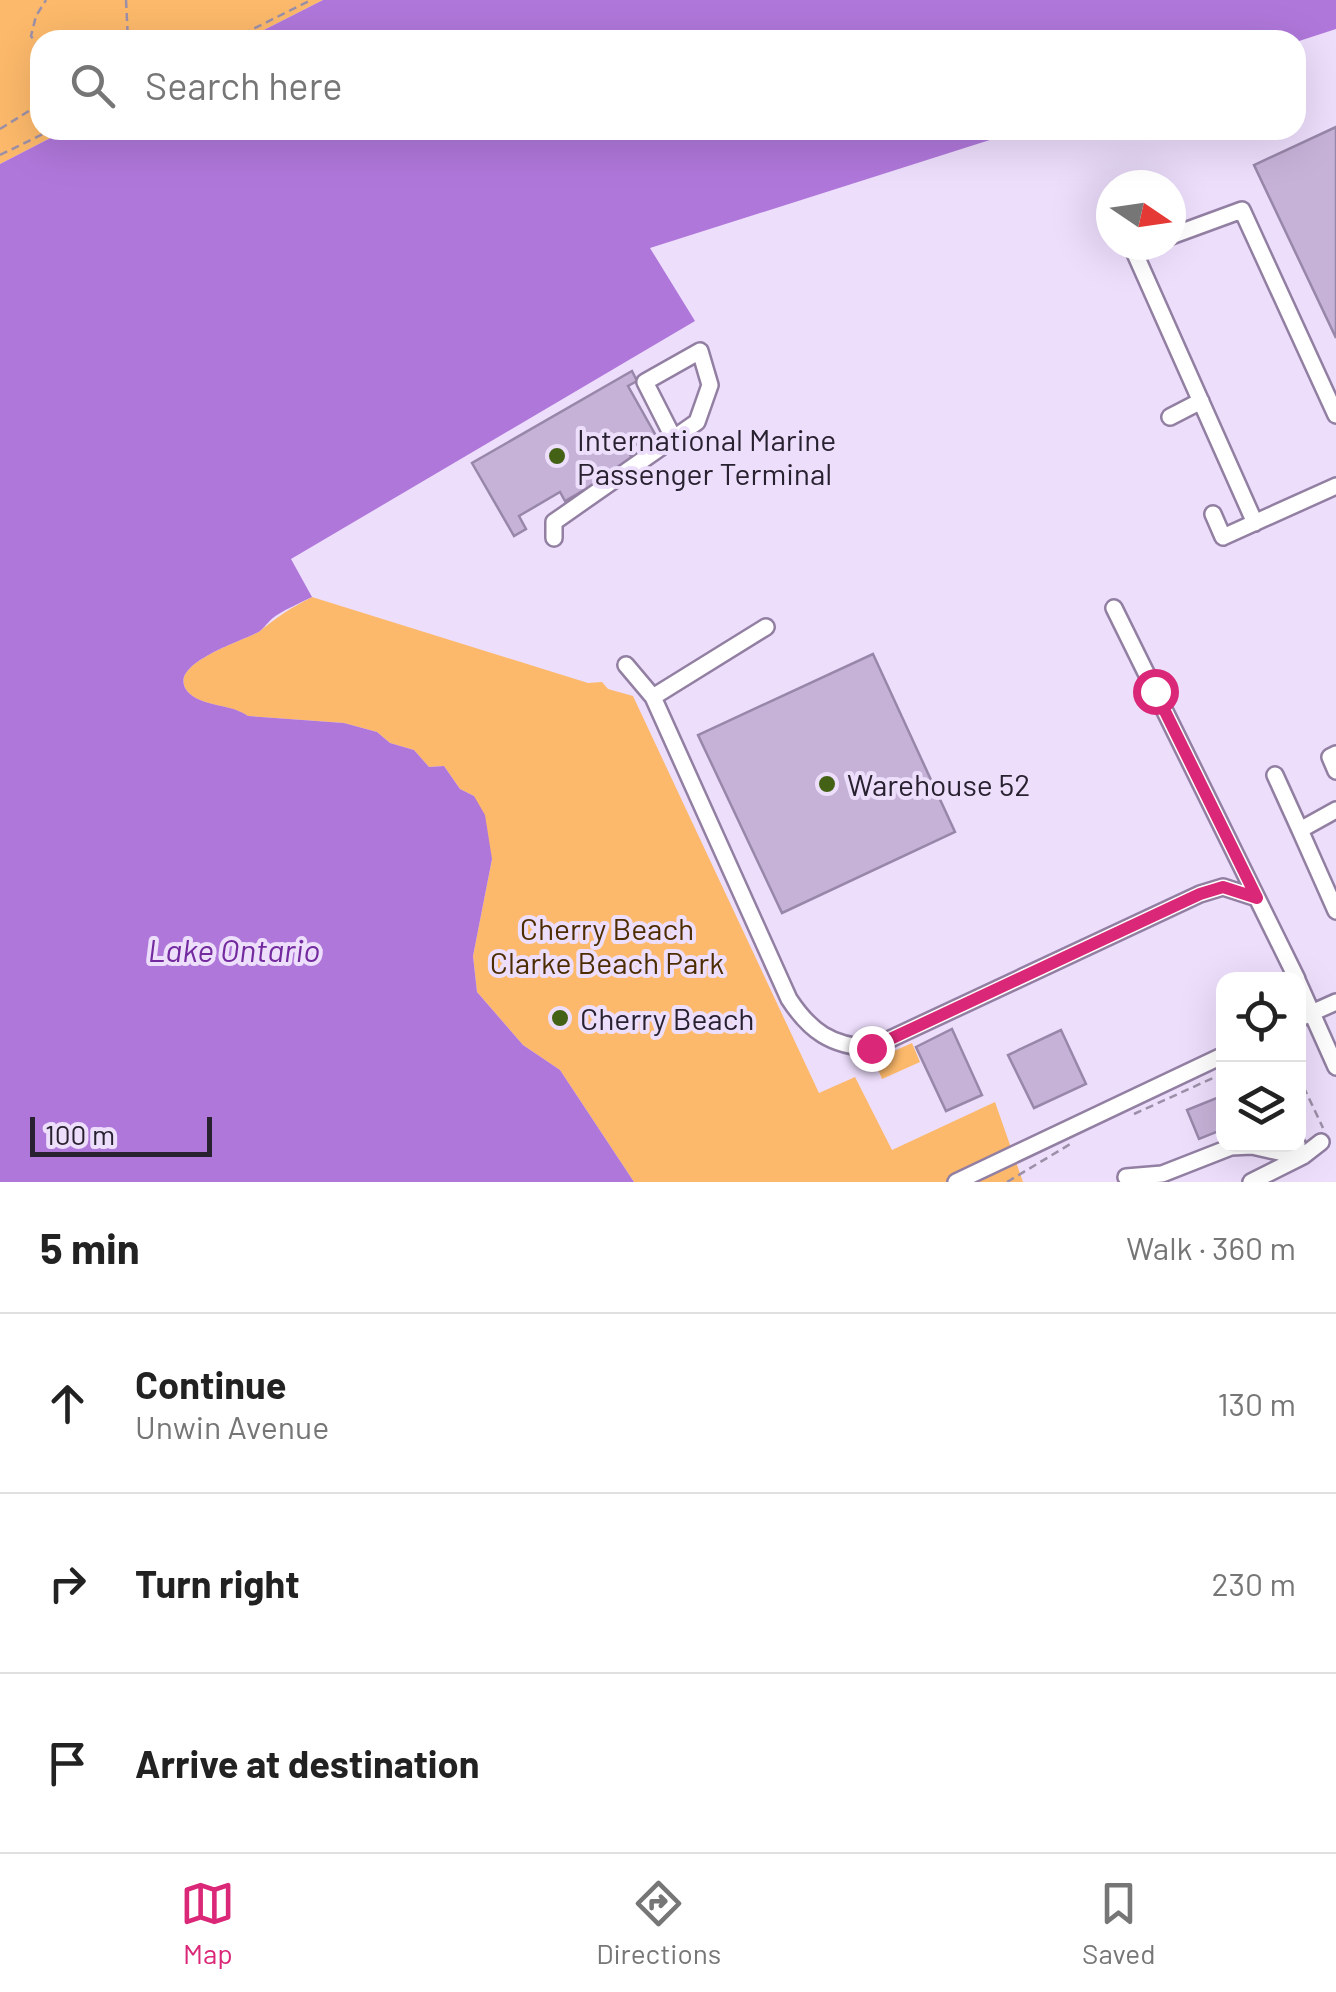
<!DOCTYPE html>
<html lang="en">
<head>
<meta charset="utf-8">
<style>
  :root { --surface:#fff; --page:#f6f6f6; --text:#222; --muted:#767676; --line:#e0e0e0; --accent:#db2777 }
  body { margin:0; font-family:Barlow,sans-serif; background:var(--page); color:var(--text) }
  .controls { position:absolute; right:30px; bottom:30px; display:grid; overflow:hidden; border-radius:20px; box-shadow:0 10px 40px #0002 }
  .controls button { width:90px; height:90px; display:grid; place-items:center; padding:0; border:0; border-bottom:2px solid var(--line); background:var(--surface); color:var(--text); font:50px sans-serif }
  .compass { position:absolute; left:1096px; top:170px; width:90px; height:90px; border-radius:50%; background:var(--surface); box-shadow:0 10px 40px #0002; rotate:103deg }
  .scale { position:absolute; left:30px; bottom:25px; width:182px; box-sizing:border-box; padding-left:10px; border:5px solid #28212f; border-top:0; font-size:28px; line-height:35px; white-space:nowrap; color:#28212f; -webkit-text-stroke:8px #eddefc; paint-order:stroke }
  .stop { position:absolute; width:30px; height:30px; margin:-22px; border:8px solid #db2777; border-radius:50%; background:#fff }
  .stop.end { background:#db2777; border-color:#fff; box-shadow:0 2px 10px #0008 }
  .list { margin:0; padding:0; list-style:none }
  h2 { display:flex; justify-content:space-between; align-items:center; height:130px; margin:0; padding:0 40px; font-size:42px }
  h2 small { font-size:32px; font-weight:400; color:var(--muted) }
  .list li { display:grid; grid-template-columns:65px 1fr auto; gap:30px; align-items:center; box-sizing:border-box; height:180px; padding:0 40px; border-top:2px solid var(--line) }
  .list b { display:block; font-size:38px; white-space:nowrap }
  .list p { margin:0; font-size:32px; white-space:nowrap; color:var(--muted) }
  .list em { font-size:32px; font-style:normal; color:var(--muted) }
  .icon { flex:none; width:55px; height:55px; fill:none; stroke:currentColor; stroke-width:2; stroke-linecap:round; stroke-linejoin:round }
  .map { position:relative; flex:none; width:1336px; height:1182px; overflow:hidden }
  .search { position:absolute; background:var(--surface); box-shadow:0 10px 40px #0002; left:30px; right:30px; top:30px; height:110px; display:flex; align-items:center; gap:25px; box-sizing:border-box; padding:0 35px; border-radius:30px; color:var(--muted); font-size:38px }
  .sheet { height:670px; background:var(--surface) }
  nav { display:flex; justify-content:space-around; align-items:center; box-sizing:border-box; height:140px; border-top:2px solid var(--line); background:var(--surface); font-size:28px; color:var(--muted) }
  nav a { display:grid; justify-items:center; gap:5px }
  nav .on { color:var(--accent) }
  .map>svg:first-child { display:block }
  .green { fill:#fcb96b }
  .water { fill:#af77da }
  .building { fill:#c6b2d7; stroke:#9987aa; stroke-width:2.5 }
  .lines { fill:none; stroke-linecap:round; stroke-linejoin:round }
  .minor-casing { stroke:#927fa2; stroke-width:20 }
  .path { stroke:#9c90a8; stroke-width:2.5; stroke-dasharray:8 5; stroke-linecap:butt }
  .minor { stroke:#fff; stroke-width:15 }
  .route { stroke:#db2777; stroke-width:12 }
  .poi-dot { fill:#446215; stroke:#eddefc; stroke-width:4 }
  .labels { text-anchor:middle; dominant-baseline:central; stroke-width:8; stroke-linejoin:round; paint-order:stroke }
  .poi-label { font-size:30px; fill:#28212f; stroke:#eddefc; text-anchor:start }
  .park-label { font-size:30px; fill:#4d2d00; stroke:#eddefc }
  .water-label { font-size:32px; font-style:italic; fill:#722a9e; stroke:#eddefc }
</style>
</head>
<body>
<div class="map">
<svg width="1336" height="1182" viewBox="0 0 1336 1182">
  <rect width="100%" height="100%" fill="#eddefc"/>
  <!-- green -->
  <path class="green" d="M0,0h323l-79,40h-204v90h26l-66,34z
    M312,597l276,86 14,-1 6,7 25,7 186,397 36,-16 37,73 103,-48 28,80h-389l-74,-112 -37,-25 -46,-53 -4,-36 19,-97 -18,-63 -14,-7 -16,-23 -15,1 -15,-17 -24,-7 -13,-11 -33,-9 -96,-7c-17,-12 -43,-9 -58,-22 -31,-29 57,-54 70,-63 20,-16 29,-22 52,-34z
    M912,1043l8,19 -38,17 -8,-19z"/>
  <!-- water -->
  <path class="water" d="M323,0h1013v29l-40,13 -1052,-2z
    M66,130h955l-371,118 45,73 -404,238 21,38c-12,6 -24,11 -35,18 -7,4 -11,11 -17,16 -13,9 -101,34 -70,63 15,13 42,10 58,22l96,7 33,9 13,11 24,7 15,17 15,-1 16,23 14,7 11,19 7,44 -19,97 4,36 46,53 37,25 74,112h-634v-1018z"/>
  <!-- building -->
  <path class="building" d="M1336,127v211l-82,-173z
    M632,371l5,10 -9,5 27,48 -28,16 7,11 -69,40 -5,-9 -41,24 7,13 -12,7 -42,-73z
    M873,654l82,178 -173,81 -84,-178z
    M952,1029l30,66 -36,16 -30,-64z
    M1061,1030l25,54 -52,24 -26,-53z
    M1224,1095v34l-25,10 -12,-29z"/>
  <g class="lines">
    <defs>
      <path id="minor" d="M1171,236l71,-26 94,205
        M1145,245l-12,4 122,274
        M1170,417l31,-16
        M1213,514l10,23 113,-51
        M554,538v-16l143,-100 13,-37 -10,-34 -55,31 29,57
        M1114,608l183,371
        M766,627l-113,70 136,302c21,32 42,47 82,49l329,-154 23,-7 34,11
        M626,665l27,32
        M1336,754l-6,3 6,14
        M1275,775l25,55
        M1336,810l-36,20 36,81
        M1298,982l38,85
        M1298,1019l38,-17
        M1126,1177l36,-3 69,-27 21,-1 27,6 18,-8
        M956,1182l268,-127
        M1251,1182l52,-26 18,-14"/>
    </defs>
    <!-- minor casing -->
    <use href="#minor" class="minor-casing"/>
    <!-- path -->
    <path class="path" d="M126,0l2,40
      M231,40l80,-40
      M40,49l-9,-13 5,-20 10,-16
      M0,129l40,-25
      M0,155l51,-25
      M1298,1075l25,53
      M1134,1114l90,-41
      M1007,1182l65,-39"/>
    <!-- minor -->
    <use href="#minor" class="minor"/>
  </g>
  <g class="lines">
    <!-- route -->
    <path class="route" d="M871,1048l329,-154 23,-7 34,11 -102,-207"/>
  </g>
  <!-- markers -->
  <g class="poi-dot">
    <circle cx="557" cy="456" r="10"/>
    <circle cx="827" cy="784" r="10"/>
    <circle cx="560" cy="1018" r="10"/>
  </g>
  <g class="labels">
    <!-- poi labels -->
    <g class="poi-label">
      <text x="577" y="439">International Marine<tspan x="577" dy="34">Passenger Terminal</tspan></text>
      <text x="847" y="784">Warehouse 52</text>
      <text x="580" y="1018">Cherry Beach</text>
    </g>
    <!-- park labels -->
    <g class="park-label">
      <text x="607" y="928">Cherry Beach<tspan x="607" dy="34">Clarke Beach Park</tspan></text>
    </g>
    <!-- water labels -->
    <g class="water-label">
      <text x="234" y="949">Lake Ontario</text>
    </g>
  </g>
</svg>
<div class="controls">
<button><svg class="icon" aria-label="locate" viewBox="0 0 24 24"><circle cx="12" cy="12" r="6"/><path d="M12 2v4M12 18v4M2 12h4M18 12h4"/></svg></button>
<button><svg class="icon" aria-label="layers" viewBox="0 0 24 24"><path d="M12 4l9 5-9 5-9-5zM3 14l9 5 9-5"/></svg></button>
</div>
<svg class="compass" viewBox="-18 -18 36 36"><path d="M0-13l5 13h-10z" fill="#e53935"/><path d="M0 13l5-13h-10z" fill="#767676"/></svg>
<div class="scale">100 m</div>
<div class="stop" style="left:1155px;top:691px"></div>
<div class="stop end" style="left:871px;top:1048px"></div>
<div class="search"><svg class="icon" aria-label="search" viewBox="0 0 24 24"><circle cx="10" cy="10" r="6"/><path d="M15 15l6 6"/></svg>Search here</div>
</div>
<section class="sheet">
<h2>5 min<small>Walk · 360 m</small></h2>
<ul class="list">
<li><svg class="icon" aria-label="ahead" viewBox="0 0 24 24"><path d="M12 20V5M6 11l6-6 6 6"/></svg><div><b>Continue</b><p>Unwin Avenue</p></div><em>130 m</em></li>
<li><svg class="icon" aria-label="right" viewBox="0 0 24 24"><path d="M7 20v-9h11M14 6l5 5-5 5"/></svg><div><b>Turn right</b></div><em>230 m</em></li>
<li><svg class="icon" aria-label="arrive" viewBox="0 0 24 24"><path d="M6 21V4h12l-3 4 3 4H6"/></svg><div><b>Arrive at destination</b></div></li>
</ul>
</section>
<nav>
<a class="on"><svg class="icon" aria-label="map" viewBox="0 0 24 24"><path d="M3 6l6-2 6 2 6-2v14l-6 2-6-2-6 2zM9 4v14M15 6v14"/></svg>Map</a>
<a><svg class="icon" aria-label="directions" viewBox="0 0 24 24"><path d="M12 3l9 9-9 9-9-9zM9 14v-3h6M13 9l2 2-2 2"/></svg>Directions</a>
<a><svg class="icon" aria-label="saved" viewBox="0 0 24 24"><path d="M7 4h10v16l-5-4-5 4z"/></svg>Saved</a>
</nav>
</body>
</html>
